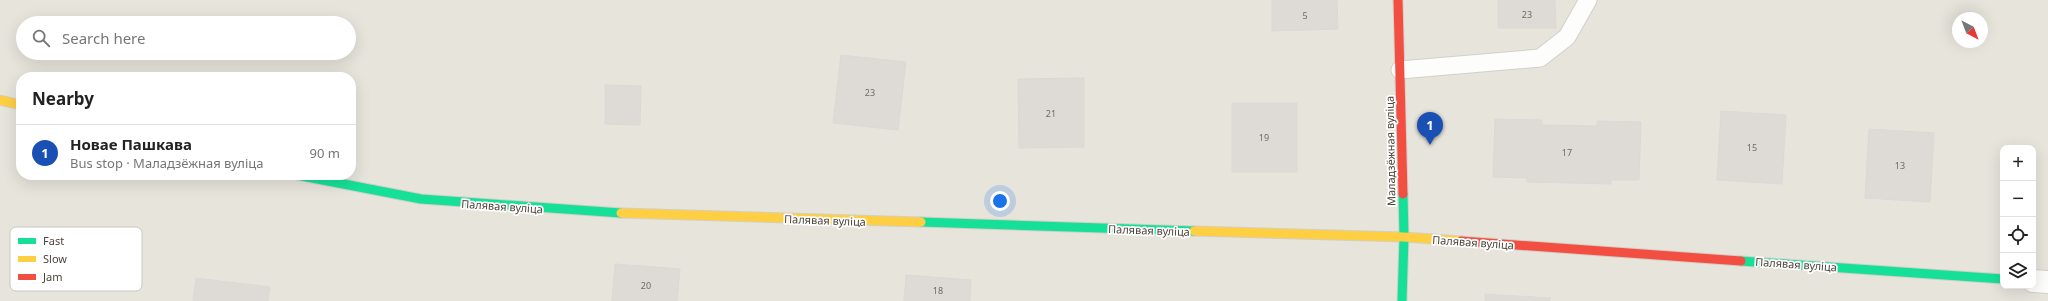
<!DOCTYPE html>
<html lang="en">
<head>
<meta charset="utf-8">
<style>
  :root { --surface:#fff; --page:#f2f2f2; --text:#222; --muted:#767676; --line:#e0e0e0; --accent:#111827 }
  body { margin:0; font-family:"Noto Sans",sans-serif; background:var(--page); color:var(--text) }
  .controls { position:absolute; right:12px; bottom:12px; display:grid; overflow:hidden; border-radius:8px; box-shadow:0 4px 16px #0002 }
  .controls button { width:36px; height:36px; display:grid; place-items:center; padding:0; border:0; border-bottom:1px solid var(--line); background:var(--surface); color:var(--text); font:20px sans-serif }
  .compass { position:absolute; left:1952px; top:12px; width:36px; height:36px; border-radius:50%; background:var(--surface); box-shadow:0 4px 16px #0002; rotate:138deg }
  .you { position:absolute; left:1000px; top:201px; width:14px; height:14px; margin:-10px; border:3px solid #fff; border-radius:50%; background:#1a73e8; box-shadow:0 0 0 6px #1a73e833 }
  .badge { display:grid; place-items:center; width:26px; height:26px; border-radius:50%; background:var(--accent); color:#fff; font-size:13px; font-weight:700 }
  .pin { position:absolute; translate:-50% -33px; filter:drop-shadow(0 1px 2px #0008) }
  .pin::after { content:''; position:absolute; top:21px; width:14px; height:12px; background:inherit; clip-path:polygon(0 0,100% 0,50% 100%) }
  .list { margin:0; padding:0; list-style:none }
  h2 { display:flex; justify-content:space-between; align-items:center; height:52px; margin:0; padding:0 16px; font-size:17px }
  h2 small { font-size:13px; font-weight:400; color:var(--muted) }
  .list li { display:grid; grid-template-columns:26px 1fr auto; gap:12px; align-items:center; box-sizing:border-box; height:56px; padding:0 16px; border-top:1px solid var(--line) }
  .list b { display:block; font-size:15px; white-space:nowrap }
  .list p { margin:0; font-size:13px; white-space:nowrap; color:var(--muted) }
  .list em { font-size:13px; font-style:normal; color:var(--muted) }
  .icon { flex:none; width:22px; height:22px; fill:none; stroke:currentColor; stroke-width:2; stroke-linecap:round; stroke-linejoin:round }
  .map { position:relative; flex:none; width:2048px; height:301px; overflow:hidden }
  .search { position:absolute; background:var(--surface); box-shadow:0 4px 16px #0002; left:16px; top:16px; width:340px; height:44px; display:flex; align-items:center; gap:10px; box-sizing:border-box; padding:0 14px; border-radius:22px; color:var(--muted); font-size:15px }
  .panel { position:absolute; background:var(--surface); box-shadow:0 4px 16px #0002; left:16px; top:72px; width:340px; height:108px; border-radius:16px }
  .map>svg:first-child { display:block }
  .residential { fill:#e7e4dc; fill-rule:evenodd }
  .building { fill:#dedbd6; stroke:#dcd9d4 }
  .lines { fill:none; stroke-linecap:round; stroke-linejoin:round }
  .lane-casing { stroke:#d2d0cb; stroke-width:19 }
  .street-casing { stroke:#d2d0cb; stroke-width:24 }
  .fast-casing { stroke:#d3cfc5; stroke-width:11 }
  .slow-casing { stroke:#d3cfc5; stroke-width:11 }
  .jam-casing { stroke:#d3cfc5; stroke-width:11 }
  .lane { stroke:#fdfdfc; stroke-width:17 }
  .street { stroke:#fdfdfc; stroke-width:22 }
  .fast { stroke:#16e098; stroke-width:9 }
  .slow { stroke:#ffcf43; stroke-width:9 }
  .jam { stroke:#f24e42; stroke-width:9 }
  .labels { text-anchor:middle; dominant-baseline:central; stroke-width:3.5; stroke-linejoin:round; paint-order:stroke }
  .number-label { font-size:9px; fill:#706a61 }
  .street-label { font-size:11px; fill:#4b4439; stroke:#fff }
  .key { fill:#fff; stroke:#c9c7c4; stroke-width:1 }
  .key-label { font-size:11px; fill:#4b4439 }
</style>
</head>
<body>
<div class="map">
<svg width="2048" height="301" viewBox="0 0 2048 301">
  <rect width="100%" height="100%" fill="#f4f2ee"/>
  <!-- residential -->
  <path class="residential" d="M0,0h2048v301h-2048zM1958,18h24v24h-24zM23,23h326v30h-326zM21,77h330v98h-330zM2003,148h30v138h-30z"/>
  <!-- building -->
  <path class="building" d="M1272,0h65l1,29 -66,2z
    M1498,0h57l1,28h-58z
    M841,55l65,7 -8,68 -65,-7z
    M1084,78v69l-65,1 -1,-69z
    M605,85l36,1 -1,39 -35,-1z
    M1232,103h65v69h-65z
    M1721,111l65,4 -4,69 -65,-4z
    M1495,119l47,1v5l55,1v-5l44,1 -2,58h-28v4l-84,-2v-4l-34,-1z
    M1869,129l65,4 -4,69 -65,-4z
    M615,264l65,5 -3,32h-65z
    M906,275l65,5 -1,21h-66z
    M196,278l74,9 -2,14h-75z
    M1485,294l65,4v3h-65z"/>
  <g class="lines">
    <defs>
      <path id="lane" d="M1400,70l140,-12 27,-21 21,-37"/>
      <path id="street" d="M2033,281l15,1"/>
      <path id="fast" d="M297,175l124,24 200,14
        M921,222l273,9
        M1741,261l262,18
        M1402,301l2,-64 -1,-43"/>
      <path id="slow" d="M0,100l21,5
        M621,213l300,9
        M1194,231l210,6 57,4"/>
      <path id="jam" d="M1398,0l5,194
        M1461,241l280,20"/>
    </defs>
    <!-- lane casing -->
    <use href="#lane" class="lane-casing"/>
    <!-- street casing -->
    <use href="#street" class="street-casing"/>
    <!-- fast casing -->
    <use href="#fast" class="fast-casing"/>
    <!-- slow casing -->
    <use href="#slow" class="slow-casing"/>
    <!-- jam casing -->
    <use href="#jam" class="jam-casing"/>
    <!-- lane -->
    <use href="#lane" class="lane"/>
    <!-- street -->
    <use href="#street" class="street"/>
    <!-- fast -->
    <use href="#fast" class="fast"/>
    <!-- slow -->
    <use href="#slow" class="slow"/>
    <!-- jam -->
    <use href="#jam" class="jam"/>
  </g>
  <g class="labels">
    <!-- number labels -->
    <g class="number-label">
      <text x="1527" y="14">23</text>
      <text x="1305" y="15">5</text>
      <text x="870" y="92">23</text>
      <text x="1051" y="113">21</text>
      <text x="1264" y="137">19</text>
      <text x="1752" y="147">15</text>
      <text x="1567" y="152">17</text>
      <text x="1900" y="165">13</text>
      <text x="646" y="285">20</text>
      <text x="938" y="290">18</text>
    </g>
    <!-- street labels -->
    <g class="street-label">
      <text transform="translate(1390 151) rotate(-91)">Маладзёжная вуліца</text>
      <text transform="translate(502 206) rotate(4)">Палявая вуліца</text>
      <text transform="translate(825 220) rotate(2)">Палявая вуліца</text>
      <text transform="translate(1149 230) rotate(2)">Палявая вуліца</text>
      <text transform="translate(1473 242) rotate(4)">Палявая вуліца</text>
      <text transform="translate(1796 264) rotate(4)">Палявая вуліца</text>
    </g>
  </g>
  <!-- legend -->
  <rect x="10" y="227" width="132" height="64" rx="6" class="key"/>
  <rect x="18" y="238" width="18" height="6" fill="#16e098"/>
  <rect x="18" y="256" width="18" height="6" fill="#ffcf43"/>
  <rect x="18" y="274" width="18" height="6" fill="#f24e42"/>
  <g class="key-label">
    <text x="43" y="245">Fast</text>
    <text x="43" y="263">Slow</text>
    <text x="43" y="281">Jam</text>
  </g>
</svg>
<div class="controls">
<button>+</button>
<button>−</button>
<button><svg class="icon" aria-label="locate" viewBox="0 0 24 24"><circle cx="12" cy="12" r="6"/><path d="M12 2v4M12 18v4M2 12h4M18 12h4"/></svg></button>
<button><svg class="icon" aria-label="layers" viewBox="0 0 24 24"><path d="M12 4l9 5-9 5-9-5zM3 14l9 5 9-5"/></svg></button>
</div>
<svg class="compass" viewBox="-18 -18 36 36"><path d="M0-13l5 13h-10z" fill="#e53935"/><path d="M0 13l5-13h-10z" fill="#767676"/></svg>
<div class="you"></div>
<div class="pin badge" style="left:1430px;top:145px;background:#1a4fb4">1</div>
<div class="search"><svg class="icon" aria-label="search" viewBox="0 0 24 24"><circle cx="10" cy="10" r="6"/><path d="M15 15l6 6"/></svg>Search here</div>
<section class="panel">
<h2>Nearby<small></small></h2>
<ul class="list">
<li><span class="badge" style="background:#1a4fb4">1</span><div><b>Новае Пашкава</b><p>Bus stop · Маладзёжная вуліца</p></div><em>90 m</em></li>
</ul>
</section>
</div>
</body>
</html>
